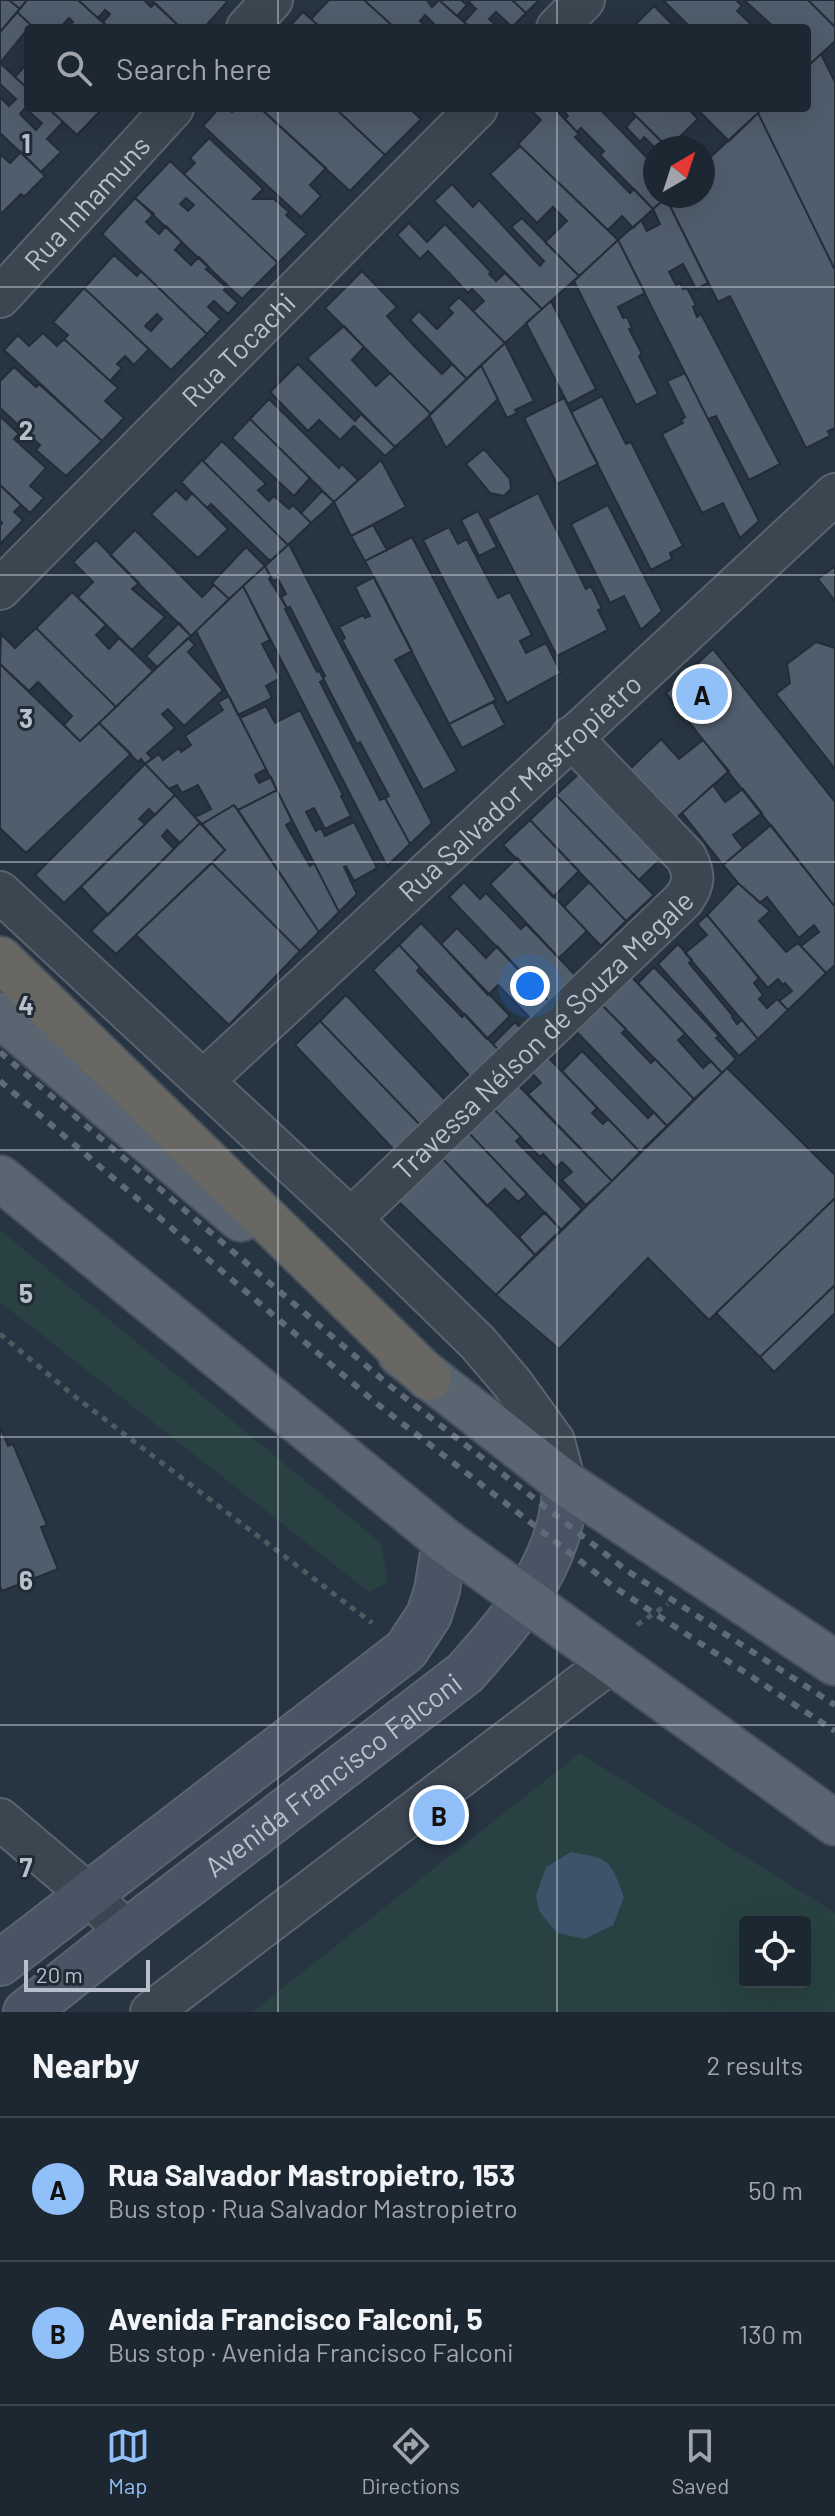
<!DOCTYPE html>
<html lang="en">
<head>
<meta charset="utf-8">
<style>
  :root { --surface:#1d2731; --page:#252f39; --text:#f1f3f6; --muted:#a0a5ab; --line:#3b444d; --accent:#91bff7 }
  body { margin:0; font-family:Barlow,sans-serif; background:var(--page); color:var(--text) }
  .controls { position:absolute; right:24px; bottom:24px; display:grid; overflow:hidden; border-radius:8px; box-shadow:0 8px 32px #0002 }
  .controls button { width:72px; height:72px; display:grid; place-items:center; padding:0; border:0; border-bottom:2px solid var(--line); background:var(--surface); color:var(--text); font:40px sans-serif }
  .compass { position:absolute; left:643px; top:136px; width:72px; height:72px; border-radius:50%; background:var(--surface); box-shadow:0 8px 32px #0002; rotate:39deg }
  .scale { position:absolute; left:24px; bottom:20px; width:126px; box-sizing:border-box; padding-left:8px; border:4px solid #b8c1cb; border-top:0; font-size:22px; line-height:28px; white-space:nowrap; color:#b8c1cb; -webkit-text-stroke:6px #202b36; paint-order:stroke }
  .you { position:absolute; left:530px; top:986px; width:28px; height:28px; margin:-20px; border:6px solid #fff; border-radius:50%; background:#1a73e8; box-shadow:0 0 0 12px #1a73e833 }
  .badge { display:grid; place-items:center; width:52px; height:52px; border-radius:50%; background:var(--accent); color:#111; font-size:26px; font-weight:700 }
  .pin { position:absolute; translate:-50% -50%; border:4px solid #fff; box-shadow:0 2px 8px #0006 }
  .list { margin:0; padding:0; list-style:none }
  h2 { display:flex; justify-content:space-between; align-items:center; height:104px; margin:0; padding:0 32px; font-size:34px }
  h2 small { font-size:26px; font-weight:400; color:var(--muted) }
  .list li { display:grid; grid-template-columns:52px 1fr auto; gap:24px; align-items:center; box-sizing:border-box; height:144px; padding:0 32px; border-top:2px solid var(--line) }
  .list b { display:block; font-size:30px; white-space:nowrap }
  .list p { margin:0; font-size:26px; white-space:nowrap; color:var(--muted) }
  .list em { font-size:26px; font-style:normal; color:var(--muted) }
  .icon { flex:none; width:44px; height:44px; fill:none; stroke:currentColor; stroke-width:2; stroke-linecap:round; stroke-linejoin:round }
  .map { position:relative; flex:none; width:835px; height:2012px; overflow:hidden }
  .search { position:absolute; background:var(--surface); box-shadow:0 8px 32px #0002; left:24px; right:24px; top:24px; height:88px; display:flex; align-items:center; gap:20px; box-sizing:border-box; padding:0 28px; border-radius:8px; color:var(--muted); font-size:30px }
  .sheet { height:392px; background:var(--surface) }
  nav { display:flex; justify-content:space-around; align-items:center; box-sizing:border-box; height:112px; border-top:2px solid var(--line); background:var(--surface); font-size:22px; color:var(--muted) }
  nav a { display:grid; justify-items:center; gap:4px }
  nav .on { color:var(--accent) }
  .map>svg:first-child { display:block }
  .green { fill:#294142; fill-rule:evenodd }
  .water { fill:#3d536a }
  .building { fill:#505d6c; stroke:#222d38; stroke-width:2; fill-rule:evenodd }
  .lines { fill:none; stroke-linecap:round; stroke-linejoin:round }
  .minor-casing { stroke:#59646e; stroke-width:44 }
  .secondary-casing { stroke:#59646e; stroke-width:48 }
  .primary-casing { stroke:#454f5a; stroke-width:48 }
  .trunk-casing { stroke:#46515b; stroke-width:48 }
  .path { stroke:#475e5f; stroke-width:5; stroke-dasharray:6 6; stroke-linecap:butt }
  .minor { stroke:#3b4651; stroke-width:40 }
  .secondary { stroke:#495564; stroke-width:44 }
  .primary { stroke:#596571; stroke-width:44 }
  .trunk { stroke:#686764; stroke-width:44 }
  .rail { stroke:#5d6a78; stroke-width:6; stroke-dasharray:8 8; stroke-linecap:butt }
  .grid { fill:none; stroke:#b8c1cb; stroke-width:2; stroke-opacity:0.55 }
  .labels { text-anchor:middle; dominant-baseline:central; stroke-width:6; stroke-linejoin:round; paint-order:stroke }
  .street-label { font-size:28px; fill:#b8c1cb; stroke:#202b36 }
  .grid-label { font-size:26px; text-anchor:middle; font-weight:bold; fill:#b8c1cb; stroke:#202b36; stroke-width:6; stroke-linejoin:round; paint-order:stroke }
</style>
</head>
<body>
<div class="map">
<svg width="835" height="2012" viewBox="0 0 835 2012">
  <rect width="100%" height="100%" fill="#273441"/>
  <!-- green -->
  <path class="green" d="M0,1230l381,313 7,39 -19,10 -369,-290z
    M580,1753l255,160v99h-583zM745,1922h60v60h-60z"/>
  <!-- water -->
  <path class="water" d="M571,1852c40,7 39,7 53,45l-11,28 -28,14 -28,-6 -18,-22 -3,-15 10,-29z"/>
  <!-- building -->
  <path class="building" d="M0,0h9l11,9 -20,23z
    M9,0h18l-7,9z
    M27,0h51l31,28h-41l5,-6 -4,-4 -9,10h-26l-17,-16z
    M78,0h66l7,7 4,-4 26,25h-72l-6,-6 7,-8 -5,-4 -7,8z
    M151,0h74l2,2 -23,26h-23z
    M329,0h35l31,28h-74l-10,-9z
    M364,0h66l-2,2 4,5 7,-7 32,28h-33l-13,-13 -5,6 7,7 3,-3 3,3h-38z
    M439,0h22l6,5 -10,11z
    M470,0h42l14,13 -14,14 -16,-15 -7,7 10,9h-28l-7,-6 12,-13 -7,-7z
    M512,0h27l-13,13z
    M663,0h73l6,6 -5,5 16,15 -62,2z
    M744,0h64l27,27v14l-28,26v-39h-32z
    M808,0h27v27z
    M654,6l22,22h-44z
    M17,12l14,13 -31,38v-31z
    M303,12l8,7 10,9h-33z
    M821,54l14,28v188l-77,-157 5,-5h44v-41z
    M28,62v27l-13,-12z
    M0,63l28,26v19h20l15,14 -16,17 14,13 -20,20 -41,-39v-36l9,9 7,-7 -16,-15zM25,108l17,15 -6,7 -16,-16z
    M48,108h55l-26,27z
    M219,108h9l4,4 4,-4 22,2 2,-2 66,60 -16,17 11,11 -20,21 -98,-91z
    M260,108h75l50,47 -35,36z
    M335,108h74l12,11 -36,36z
    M529,108h25l23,24 2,2 -4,3 55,56 4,-4 19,20 -20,19 -11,-12 -14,14 -90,-86 23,-24z
    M561,108h38l56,58v30h13l-15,13 -53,-54 4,-4 -23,-23 -4,4 -12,-13 3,-3z
    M628,108h59l11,11 -30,29z
    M696,108h67l-34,33z
    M758,113l77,157v158l-7,3 2,5 -24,12 -76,-152 -12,6 -52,-104 2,-2h35v-32z
    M636,116l32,32h1h-14l-11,-11 -4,5 -14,-15z
    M209,138l54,51 -10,10h21l15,13 -3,3 21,19 -29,29 -94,-89 11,-11 -5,-5z
    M520,146l98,94 -39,36 -34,-34 22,-21 -14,-14 -16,16 -47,-49z
    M21,152l24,24 -21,21 -3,-3 -19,19 -2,-1v-58l10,9z
    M170,161l108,102 -36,36 -107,-101zM186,198l8,7 -6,6 -8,-7z
    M452,184l21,23 6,-7 61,66 4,-5 -33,-34 11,-9 57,58 -37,33 -108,-108z
    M135,198l19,16 -8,8 13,12 7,-8 16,16 -7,8 16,15 8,-8 10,10 -3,2 20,18 -2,3 14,13 -10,11 -14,-13 -6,6 13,12 -14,15 -105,-100z
    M666,198l42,85 -12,6 -13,-25 -14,8 7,13 4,-2 3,6 4,-1 9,17 -3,2 4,10 4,-3 79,150 -31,16 -33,-64 -8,3 -90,-179 23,-20 6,11 13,-7 -7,-15z
    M409,223l18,19 18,-18 46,48 -2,2 7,7 9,-8 37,36 -37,34 -32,-32 11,-10 -12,-12 -4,4 -40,-42 -8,8 -23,-24z
    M618,240l27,53 -27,14 5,11 4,-1 5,11 -3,1 13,25 -3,2 19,38 -22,11 -62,-124z
    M114,255l23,21 4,-5 66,63 -36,36 -87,-82zM157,314l5,5 -11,12 -6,-5z
    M362,271l35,36 -10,9 27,30 28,28 10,-10 15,15 -36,35 -106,-106z
    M84,288l65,61 -15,16 -9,-9 -8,8 5,4 -12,13 -46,-42 4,-4 -15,-13z
    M459,297l46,46 -38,36 -57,-59 9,-9 18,18 16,-16 -5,-5z
    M551,301l45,88 -28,15 -42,-81z
    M344,326l20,21 -12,13 24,26 14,-13 41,41 -36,33 -88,-89z
    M43,333l14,13 7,-7 54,49 -13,13 19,17 -22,23 -98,-91 14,-15 11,11z
    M505,343l29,58 -19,9 2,3 -10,5 -26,-53z
    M298,364l57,57 6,-7 34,33 -10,9 -31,-30 -14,14 -21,-20 -11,11 -38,-39z
    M481,365l17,34 -52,49 -17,-33z
    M14,367l22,20 3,-3 63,57 -36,35 -30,-26 4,-5 -40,-37v-27z
    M685,373l74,148 -19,17 -17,-35 -21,10 -40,-79 21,-11 -2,-3 4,-3 -18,-36z
    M602,396l24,48 5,-2 52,104 -13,7 2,6 -21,11 -80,-158z
    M564,398l34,66 -41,20 -33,-66z
    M269,399l70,69 3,-4 16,16 -24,22 -84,-83z
    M0,416l19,18 -5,5 32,29 -16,18 14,12 -14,15 -30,-28z
    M250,419l60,59 -16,18 -62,-58z
    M222,441l44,43 -8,6 11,11 5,-5 15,13 4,-4 18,18 -23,22 -85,-84z
    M484,449l26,30 1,10 -7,7 -14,-3 -24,-29z
    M202,460l86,85 -18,16 -59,-57 -4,4 -26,-26z
    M381,460l25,47 -55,29 -17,-34z
    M0,485l21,20 -7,7 9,8 -23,24v-19l2,-2 -2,-3z
    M176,490l10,10 6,-7 36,36 -30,29 -47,-44z
    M322,491l12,11 -23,21 -10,-10z
    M538,493l48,96 5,-3 11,23 -4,1 10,20 -51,26 -70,-137z
    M608,505l54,106 -21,19 -17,-34 -14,7 -39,-79z
    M478,511l19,36 -18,9 -18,-36z
    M373,525l14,25 -22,11 -14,-25z
    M449,527l9,17 9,-5 31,59 12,-6 22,43 -12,6 6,12 20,-10 15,30 -54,30 -84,-163z
    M135,530l67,67 12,-12 15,14 -38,37 -81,-81z
    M412,537l84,163 -47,24 -84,-163z
    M96,540l43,43 -7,6 33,28 -33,33 -54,-53 15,-15 -20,-20z
    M289,544l143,279 -22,21 -25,-46 4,-2 -29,-54 -3,2 -33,-64 -1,-3 2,-1 -35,-69 -3,1 -6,-11 5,-3 -8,-15 -5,2 -8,-15z
    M246,547l19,19 -36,33 -17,-16z
    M265,566l6,12 -2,1 18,29 -2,1 32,63 2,-2 5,10 -4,2 60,118 5,-2 25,46 -23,22 -144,-280z
    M835,566v35l-17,-22z
    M374,577l38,74 -17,9 62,111 -34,19 -81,-150 3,-2 -6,-11 24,-12 2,3 5,-2 -15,-29z
    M243,586l27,54 -8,4 18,34 -14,8 6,12 -34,17 -42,-84z
    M72,592l34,33 -10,10 13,14 10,-11 34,33 -37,36 -80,-79z
    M179,623l12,13 -34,31 -11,-11z
    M36,628l80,79 -36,34 -16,-16 8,-9 -34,-34 -9,9 -29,-27 1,-30 14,14z
    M188,638l7,7 -7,7 35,38 -39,36 -16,-17 -6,5 13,14 -28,25 5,5 -7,6 -4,-5 -3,3 -39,-39z
    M816,642l19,6v121l-59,-75 14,-11 -3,-19z
    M713,649l122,153v105l-169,-214z
    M0,664l80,77 19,-18 32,31 -105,99 -26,-25z
    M229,696l37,73 -11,6 4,8 12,-6 6,13 -39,20 -4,-5 -32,19 -7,-7 16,-8 -13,-24 -16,8 -5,-8 -8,4 -24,-25 14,-10 4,6 16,-12 2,4 10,-7 -6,-9 38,-26 -5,-8z
    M493,702l12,23 -43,23 -13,-24z
    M266,706l9,17 25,-13 43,85 -2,1 10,20 -26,13 -11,-21 -8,4 10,19 5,-3 4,8 29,-14 23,46 -23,13 -8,-15 -2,1 13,27 -18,18 -99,-194z
    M661,739l18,20 24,-19 26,31 -56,50 -47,-48z
    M145,764l30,31 -20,20 -6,-6 -10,10 6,5 -81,79 -29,-28z
    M585,768l83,84 -29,28 -83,-85z
    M713,785l12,17 18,-13 19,24 -29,22 10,13 -20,17 -41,-52z
    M277,790l15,31 -6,4 24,41 4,-3 25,49 -20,20 -81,-122z
    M175,795l25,28 -20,20 -13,-13 -5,6 12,13 -66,66 -27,-28z
    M556,795l98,100 -28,26 -96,-101z
    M234,805l85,127 -19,19 -88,-88 13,-13 -23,-26z
    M530,820l49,51 -26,26 -50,-52z
    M200,823l25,27 -109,104 -25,-23z
    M771,825l64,82v58l-9,8 -25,-27 18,-14 -5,-7 -15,13 -32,-41 -7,6 -22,-20 -15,-18z
    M517,858l70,73 -28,27 -69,-74z
    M212,863l88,88 -71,74 -93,-90z
    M464,882l16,17 6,-6 35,36 5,-5 55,57 -27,26 -105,-110z
    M589,882l37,39 -25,25 -37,-39z
    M738,883l32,28 -11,10 27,31 12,-9 28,30 -38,37 -9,-9 13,-10 -7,-8 -2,2 -5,-6 -10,9 -61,-73z
    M707,915l52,63 -5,5 9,12 -4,4 8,9 10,-9 11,11 -30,29 -73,-86 22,-18 -10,-11z
    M421,923l89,93 -23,23 -88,-94z
    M457,928l29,30 11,-12 57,61 -18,17 -38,-39 -10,10 -47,-51z
    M678,944l14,16 -3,3 44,53 -1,1 5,7 5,-4 16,19 -19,17 -81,-92z
    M399,945l21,22 -3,4 45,46 3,-3 38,41 -29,26 -101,-111z
    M654,967l65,69 -3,2 20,21 -14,14 -84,-90z
    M628,973l57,61 -7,6 25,28 8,-7 11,12 -28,26 -95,-97z
    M346,995l103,109 -26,24 -103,-107z
    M599,1002l27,27 -4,4 29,30 4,-4 39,40 -27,27 -94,-98z
    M320,1021l103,107 -26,25 -102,-108z
    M515,1022l11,12 -23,21 -10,-11z
    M582,1051l66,67 6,-6 13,14 -27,26 -78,-81z
    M545,1054l52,54 -5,5 11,11 5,-5 32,33 -28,29 -84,-87 13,-11 -12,-13z
    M727,1068l108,107v23l-126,122 -61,-62 -89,91 -63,-54z
    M516,1083l96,98 -26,24 -24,-25 10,-8 -10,-10 -6,6 -13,-14 -3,3 -48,-50z
    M492,1107l29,30 -5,4 66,68 -21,21 -94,-99z
    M467,1131l60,63 -9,8 -13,-13 -18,17 -46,-49z
    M441,1157l94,98 -39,40 -99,-95z
    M835,1198v87l-75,72 -44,-44z
    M545,1212l16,18 -26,25 -16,-18z
    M835,1285v28l-61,59 -14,-15z
    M0,1426l8,20 5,-2 34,81 -6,2 17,42 -56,22 -2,-5z"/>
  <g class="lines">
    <defs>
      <g id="minor">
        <path d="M247,28l25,-28"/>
        <path d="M557,28l27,-28"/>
        <path id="s1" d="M0,297l173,-189"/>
        <path id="s2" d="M0,589l477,-481"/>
        <path d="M0,892l351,327 127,124 34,40 42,58 11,42"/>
        <path id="s3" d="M203,1081l632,-587"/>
        <path id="s4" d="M351,1219l332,-319c12,-17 12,-25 3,-43l-115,-120"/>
        <path d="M0,1819l88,75 39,38"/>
        <path d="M151,2012l460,-350"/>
      </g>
      <g id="secondary">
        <path d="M0,1963l406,-313 23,-35 8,-25 8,-49"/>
        <path id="s5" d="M26,2012l101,-80 338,-259c48,-54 100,-113 100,-190"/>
      </g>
      <path id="primary" d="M0,1015l241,204
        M0,1178l445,363 390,282
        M400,1354l165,129 270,180"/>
      <path id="trunk" d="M0,959l429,419"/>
    </defs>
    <!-- minor casing -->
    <use href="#minor" class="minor-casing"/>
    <!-- secondary casing -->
    <use href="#secondary" class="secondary-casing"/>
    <!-- primary casing -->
    <use href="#primary" class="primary-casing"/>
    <!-- trunk casing -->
    <use href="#trunk" class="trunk-casing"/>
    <!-- path -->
    <path class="path" d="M0,1334l73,61 299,228
      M637,1625l31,-21"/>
    <!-- minor -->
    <use href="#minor" class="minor"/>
    <!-- secondary -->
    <use href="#secondary" class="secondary"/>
    <!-- primary -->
    <use href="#primary" class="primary"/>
    <!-- trunk -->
    <use href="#trunk" class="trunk"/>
    <!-- rail -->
    <path class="rail" d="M0,1052l390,334 236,184 209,135
      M0,1081l376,322 238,184 221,144"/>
  </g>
  <!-- grid -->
  <path class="grid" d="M278,0v28M557,0v28M278,108v1904M557,108v1904M0,287h835M0,575h835M0,862h835M0,1150h835M0,1437h835M0,1725h835"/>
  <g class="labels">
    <!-- street labels -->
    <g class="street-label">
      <text stroke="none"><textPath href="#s1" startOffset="128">Rua Inhamuns</textPath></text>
      <text stroke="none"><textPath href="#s2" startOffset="338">Rua Tocachi</textPath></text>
      <text stroke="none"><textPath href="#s3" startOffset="432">Rua Salvador Mastropietro</textPath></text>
      <text stroke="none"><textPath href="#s4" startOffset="266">Travessa Nélson de Souza Megale</textPath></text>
      <text stroke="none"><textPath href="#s5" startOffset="388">Avenida Francisco Falconi</textPath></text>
    </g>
  </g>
  <g class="grid-label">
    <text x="26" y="153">1</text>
    <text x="26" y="440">2</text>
    <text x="26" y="728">3</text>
    <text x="26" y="1015">4</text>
    <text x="26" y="1303">5</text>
    <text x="26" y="1590">6</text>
    <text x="26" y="1877">7</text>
  </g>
</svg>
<div class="controls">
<button><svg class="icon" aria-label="locate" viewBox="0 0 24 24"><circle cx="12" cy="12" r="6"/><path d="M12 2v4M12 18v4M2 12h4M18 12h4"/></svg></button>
</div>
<svg class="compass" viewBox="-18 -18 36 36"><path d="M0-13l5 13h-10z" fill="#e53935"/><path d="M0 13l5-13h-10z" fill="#a0a5ab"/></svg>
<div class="scale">20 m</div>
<div class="you"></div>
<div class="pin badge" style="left:702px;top:694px">A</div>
<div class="pin badge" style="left:439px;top:1815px">B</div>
<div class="search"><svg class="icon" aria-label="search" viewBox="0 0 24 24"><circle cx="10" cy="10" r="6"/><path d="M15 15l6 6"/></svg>Search here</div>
</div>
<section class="sheet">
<h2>Nearby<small>2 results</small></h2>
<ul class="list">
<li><span class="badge">A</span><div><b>Rua Salvador Mastropietro, 153</b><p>Bus stop · Rua Salvador Mastropietro</p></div><em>50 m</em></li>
<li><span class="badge">B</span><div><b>Avenida Francisco Falconi, 5</b><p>Bus stop · Avenida Francisco Falconi</p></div><em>130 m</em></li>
</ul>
</section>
<nav>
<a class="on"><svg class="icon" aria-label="map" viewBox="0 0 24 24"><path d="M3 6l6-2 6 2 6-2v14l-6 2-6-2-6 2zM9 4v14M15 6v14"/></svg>Map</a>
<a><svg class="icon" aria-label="directions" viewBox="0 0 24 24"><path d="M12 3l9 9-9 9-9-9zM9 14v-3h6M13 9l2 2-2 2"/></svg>Directions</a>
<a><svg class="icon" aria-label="saved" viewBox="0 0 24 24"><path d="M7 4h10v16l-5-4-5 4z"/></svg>Saved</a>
</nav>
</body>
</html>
